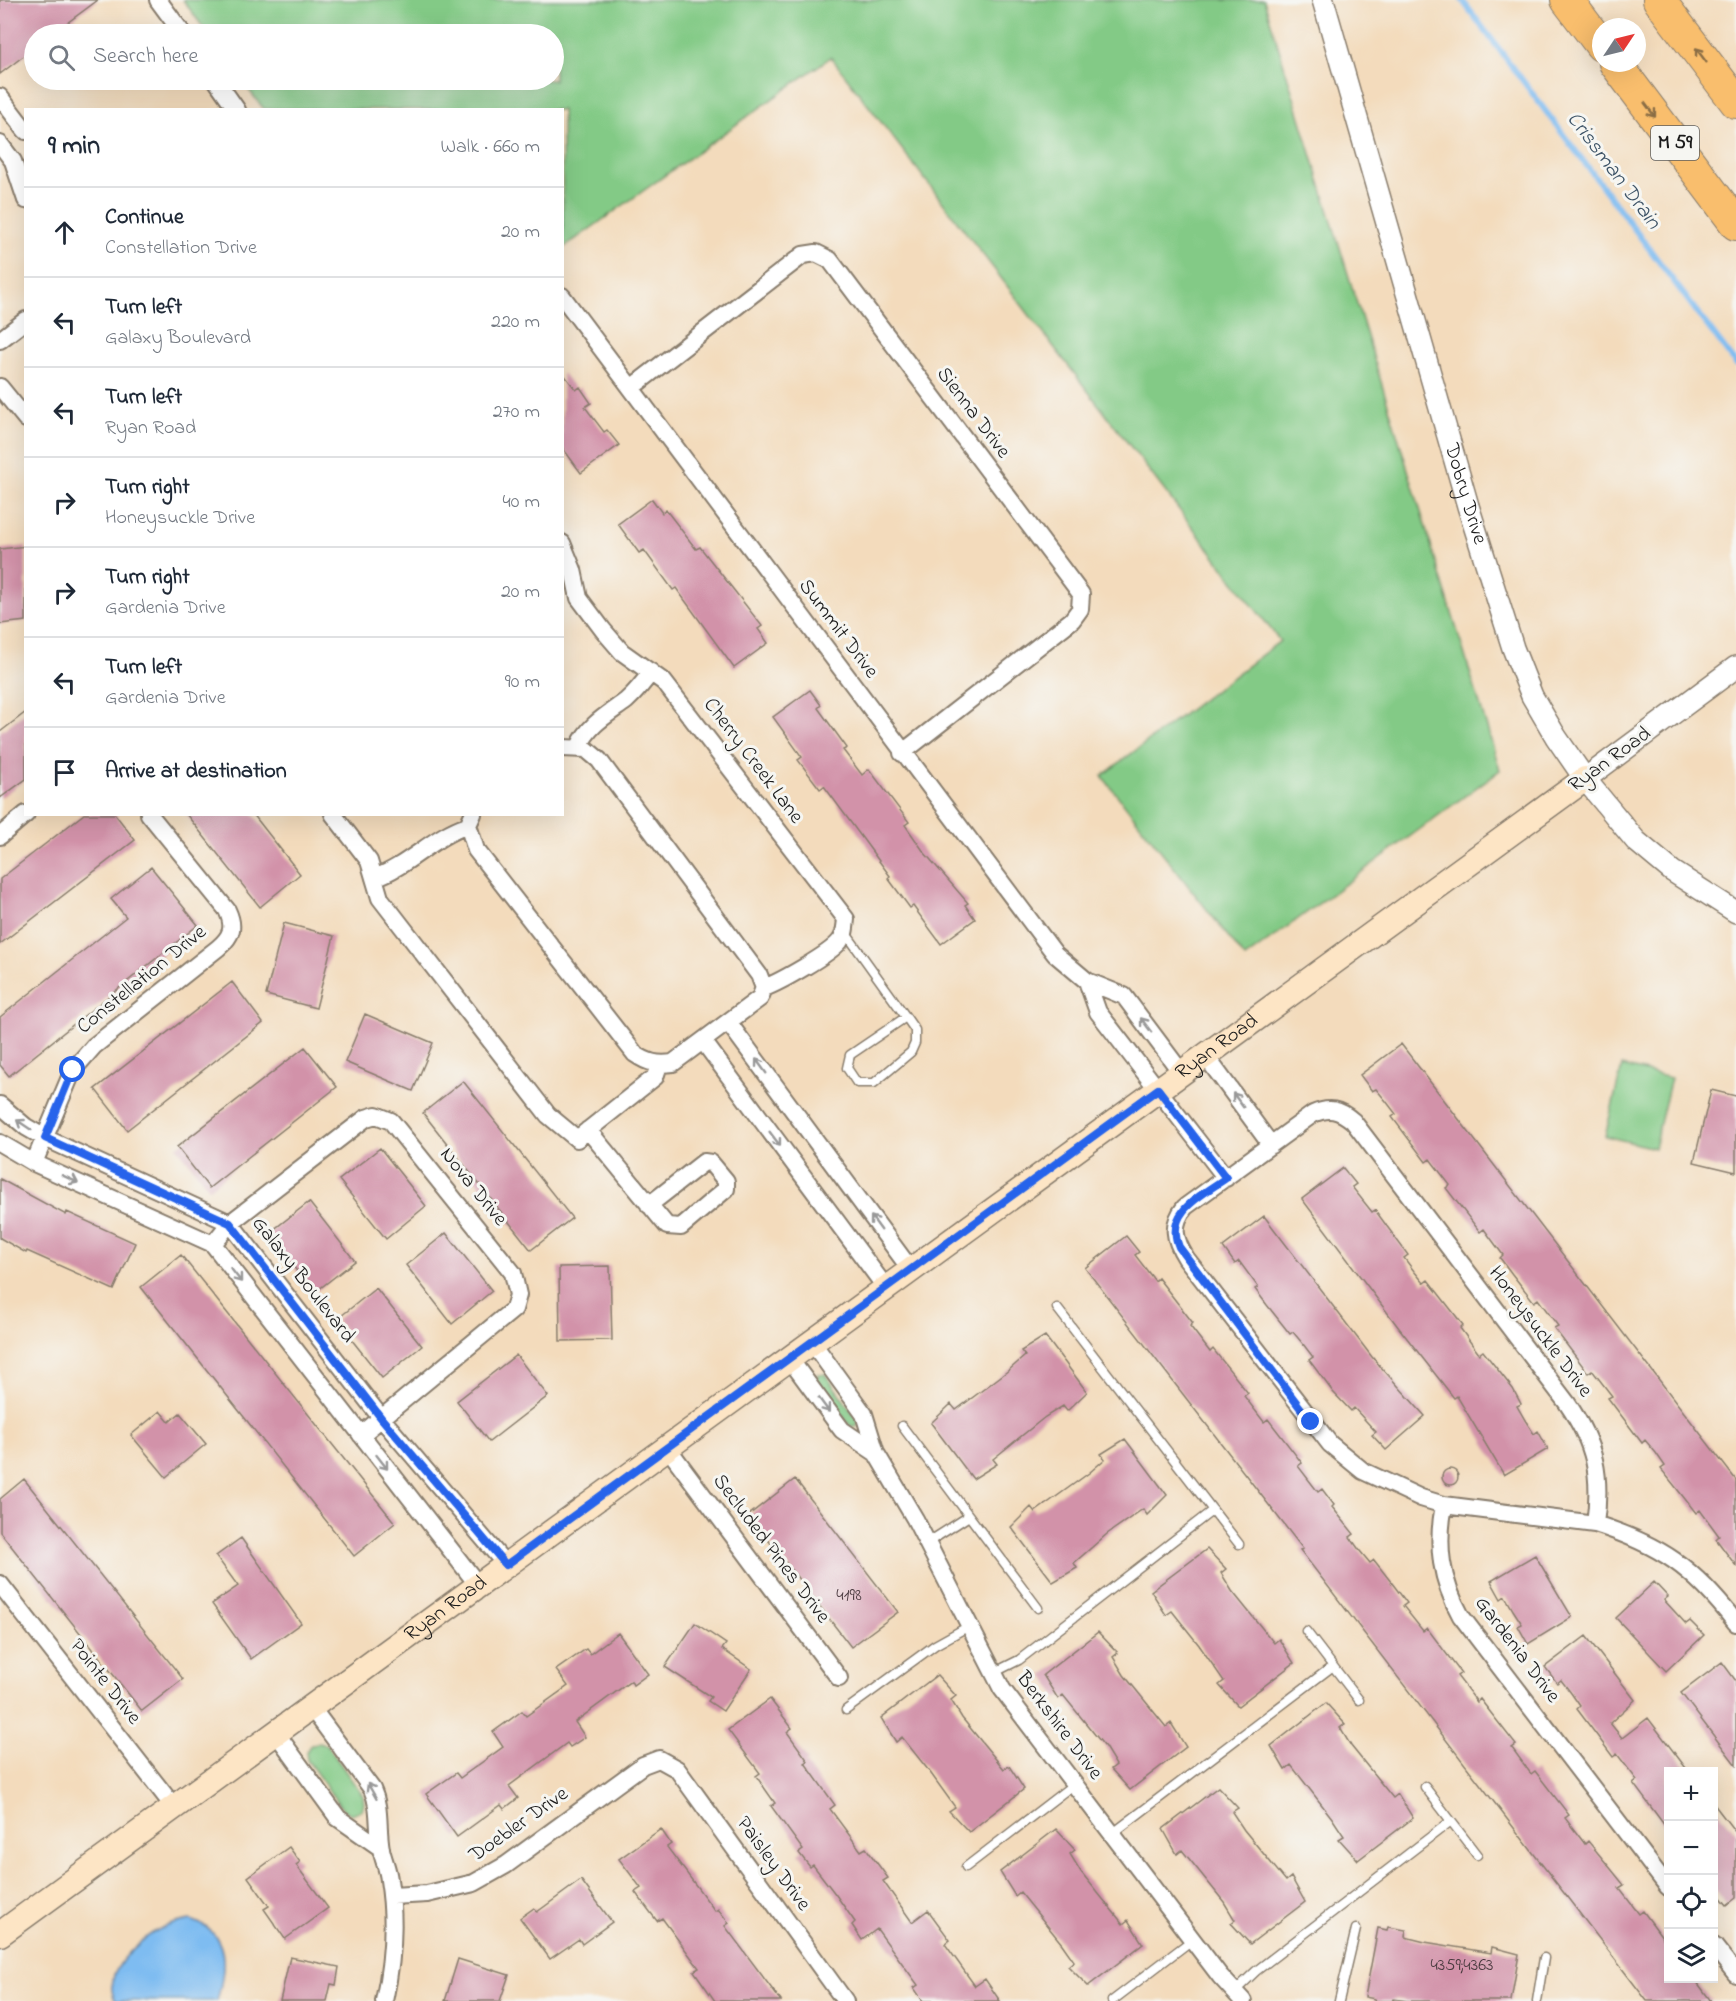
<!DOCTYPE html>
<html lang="en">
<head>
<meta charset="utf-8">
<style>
  :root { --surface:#fff; --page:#f6f6f7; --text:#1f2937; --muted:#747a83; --line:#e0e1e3 }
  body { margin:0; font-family:"Indie Flower",sans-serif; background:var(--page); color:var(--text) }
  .controls { position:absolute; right:18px; bottom:18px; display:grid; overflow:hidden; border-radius:0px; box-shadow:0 6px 24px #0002 }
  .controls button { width:54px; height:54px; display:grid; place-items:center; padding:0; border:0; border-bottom:2px solid var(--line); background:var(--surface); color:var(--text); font:30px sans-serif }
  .compass { position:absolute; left:1592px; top:18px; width:54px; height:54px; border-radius:50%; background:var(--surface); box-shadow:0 6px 24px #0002; rotate:55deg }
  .stop { position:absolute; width:18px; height:18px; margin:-14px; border:4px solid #2563eb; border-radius:50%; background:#fff }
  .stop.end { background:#2563eb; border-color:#fff; box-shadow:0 2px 6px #0008 }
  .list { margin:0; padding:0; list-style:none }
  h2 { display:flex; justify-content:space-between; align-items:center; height:78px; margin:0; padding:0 24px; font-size:26px }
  h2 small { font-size:20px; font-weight:400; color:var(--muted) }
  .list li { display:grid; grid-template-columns:39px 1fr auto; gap:18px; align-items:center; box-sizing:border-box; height:90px; padding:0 24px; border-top:2px solid var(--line) }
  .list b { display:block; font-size:22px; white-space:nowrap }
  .list p { margin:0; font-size:20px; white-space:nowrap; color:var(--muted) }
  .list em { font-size:20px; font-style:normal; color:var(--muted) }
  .icon { flex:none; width:33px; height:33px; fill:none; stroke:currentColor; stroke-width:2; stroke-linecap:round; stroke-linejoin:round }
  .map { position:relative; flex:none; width:1736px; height:2001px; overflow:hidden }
  .search { position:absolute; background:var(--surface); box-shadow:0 6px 24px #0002; left:24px; top:24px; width:540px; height:66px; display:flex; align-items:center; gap:15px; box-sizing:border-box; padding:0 21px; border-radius:33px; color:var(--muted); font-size:22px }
  .panel { position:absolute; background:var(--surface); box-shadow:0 6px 24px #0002; left:24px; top:108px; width:540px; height:708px; border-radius:0px }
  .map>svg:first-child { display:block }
  .green { fill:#83ca86; stroke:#507351; stroke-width:1.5 }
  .water { fill:#7ebcf1; stroke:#4d6c86; stroke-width:1.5 }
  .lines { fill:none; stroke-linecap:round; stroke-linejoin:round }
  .stream { stroke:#7ebcf1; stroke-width:6 }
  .building { fill:#d292a9 }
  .service-casing { stroke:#887c6c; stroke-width:11 }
  .minor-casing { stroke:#887c6c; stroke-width:20 }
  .tertiary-casing { stroke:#887c6c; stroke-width:24 }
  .secondary-casing { stroke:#887c6c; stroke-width:27 }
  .motorway-casing { stroke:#887c6c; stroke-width:34 }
  .service { stroke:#fff; stroke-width:8 }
  .minor { stroke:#fff; stroke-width:16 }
  .tertiary { stroke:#fff; stroke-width:21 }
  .secondary { stroke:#fde5c5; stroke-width:24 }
  .motorway { stroke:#f9be6d; stroke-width:32 }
  .oneway { stroke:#8a6d44 }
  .oneway2 { stroke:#999 }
  .route { stroke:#2563eb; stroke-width:8 }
  .labels { text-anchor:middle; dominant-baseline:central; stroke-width:6; stroke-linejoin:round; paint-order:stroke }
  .number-label { font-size:18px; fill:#4a3a3f }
  .shield { fill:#f6f6f2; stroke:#5d5d5c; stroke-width:1.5 }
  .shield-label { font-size:20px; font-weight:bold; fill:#1c1c1c }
  .street-label { font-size:21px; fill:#1c1c1c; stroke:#f6f6f2 }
  .water-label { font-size:22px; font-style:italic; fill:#3e5467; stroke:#f6f6f2 }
</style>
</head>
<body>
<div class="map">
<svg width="1736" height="2001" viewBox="0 0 1736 2001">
  <rect width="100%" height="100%" fill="#f6f6f2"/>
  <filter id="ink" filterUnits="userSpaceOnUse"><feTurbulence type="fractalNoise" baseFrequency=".0167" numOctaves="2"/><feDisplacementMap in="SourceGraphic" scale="12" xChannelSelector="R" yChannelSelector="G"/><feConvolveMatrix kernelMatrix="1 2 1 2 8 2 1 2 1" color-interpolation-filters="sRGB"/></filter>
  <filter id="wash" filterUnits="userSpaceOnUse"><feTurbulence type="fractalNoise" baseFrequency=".008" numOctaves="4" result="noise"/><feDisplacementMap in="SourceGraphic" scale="24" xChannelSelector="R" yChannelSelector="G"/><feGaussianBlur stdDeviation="1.35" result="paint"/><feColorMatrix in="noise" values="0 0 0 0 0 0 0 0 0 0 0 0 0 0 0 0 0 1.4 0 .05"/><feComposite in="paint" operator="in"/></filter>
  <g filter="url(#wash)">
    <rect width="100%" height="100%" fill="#f3dbbc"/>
    <!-- green -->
    <path class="green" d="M183,0h1081l236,770 -255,188 -143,-182 178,-135 -449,-584 -268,191 -1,-138 -298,-1 -23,-29h313v-46h-346z
      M1622,1066l49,12 -17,70 -49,-12z
      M818,1374h7l33,46 -1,7 -7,-1 -34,-46z
      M319,1743l8,2 36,51 1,8 -4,7 -9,3 -8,-4 -36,-50 -1,-8 5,-8z"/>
    <!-- water -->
    <path class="water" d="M191,1920c40,13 35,48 26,81h-101c-17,-26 23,-62 44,-72 10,-5 21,-7 31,-9z"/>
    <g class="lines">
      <!-- stream -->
      <path class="stream" d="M1462,0l274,364"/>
    </g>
    <g id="blocks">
      <!-- building -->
      <path class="building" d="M0,0h98l-46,34h-18v14l-34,26z
        M562,372l14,18 4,-3 11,16 -6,4 19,25 3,-2 12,15 -38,28 -19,-26z
        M652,499l10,14 4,-3 30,39 4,-2 62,79 -4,3 10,14 -34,25 -58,-80 -3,2 -29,-40 -5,3 -21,-29z
        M26,546v75l-26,3v-75z
        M810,690l11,15 -3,3 29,40 -4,2 19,25 7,-6 40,53 -4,3 19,27 44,51 -3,2 10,14 -34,25 -28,-38 -3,2 -22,-30 2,-2 -66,-90 -4,3 -22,-29 4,-3 -29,-40z
        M26,712v67l-26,19v-66z
        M84,814h31l20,26 -135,104v-65z
        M186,814h67l47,60 -40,33z
        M151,867l47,58 -189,151 -9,-11v-48l126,-100 -15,-18z
        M284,923l50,13 -18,72 -50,-13z
        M232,982l31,41 -136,107 -32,-41z
        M365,1014l68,29 -20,48 -68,-29z
        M1401,1044l335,436v86l-20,-27 3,-3 -19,-26 -4,3 -22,-28 -13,-16 4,-3 -9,-13 -11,-13 -3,3 -34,-45 4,-2 -20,-26 -4,3 -34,-45 4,-2 -20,-27 -4,3 -22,-28 -12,-16 3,-3 -19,-26 -4,3 -34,-44 4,-3 -20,-26 -4,3 -34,-45 4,-3 -10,-13 -10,-12 -4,2 -12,-16z
        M305,1047l32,40 -128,101 -32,-41z
        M463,1081l109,137 -41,32 -108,-137z
        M1711,1090l25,6v76l-42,-10z
        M380,1148l46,58 -40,33 -47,-59z
        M1343,1168l13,16 -4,3 20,25 3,-2 33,45 -4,3 10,13 10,12 4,-3 35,45 -3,3 19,26 4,-3 30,38 8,15 -4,2 8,14 9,14 4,-3 10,18 -44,26 -47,-79 -3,2 -55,-70 -97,-129z
        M0,1179l66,36 1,-3 68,31 -21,47 -87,-39 -1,2 -26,-15z
        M309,1202l46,59 -41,32 -46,-59z
        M1264,1216l108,141 53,59 -39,34 -14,-15 4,-3 -22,-24 -3,3 -18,-19 -24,-32 4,-3 -10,-13 -10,-12 -3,2 -23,-29 -12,-16 3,-2 -19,-26 -4,3 -12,-17z
        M446,1233l46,58 -40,33 -46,-59z
        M1126,1236l13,16 -4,3 20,26 3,-3 35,45 -3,3 20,26 3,-3 35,44 -4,3 20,26 4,-3 34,44 -4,3 20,26 4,-3 12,16 -2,2 22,27 -4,3 10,14 10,12 4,-3 21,27 12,16 -4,3 20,25 4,-3 34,45 -4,3 20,26 3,-3 36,46 -4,3 19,26 4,-3 34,44 -4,3 20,26 3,-3 23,28 13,16 -5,3 20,26 4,-3 25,34v33h26l17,23h-64l-347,-451 3,-1 -218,-281z
        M181,1255l214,268 -41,33 -213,-269z
        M610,1266l2,74 -52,1 -1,-74z
        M376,1288l46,58 -40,32 -46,-58z
        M1045,1336l42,56 -20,19 -4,-5 -18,11 -52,42 4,5 -24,15 -42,-56 20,-19 5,6 53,-40 16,-14 -4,-5z
        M516,1355l32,41 -59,46 -32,-41z
        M160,1411l9,11 11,-9 26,31 -40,33 -35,-42z
        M1125,1439l42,56 -20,20 -4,-6 -36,25 -33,29 3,5 -24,14 -42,-55 20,-20 4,5 54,-39 16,-14 -4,-5z
        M1442 1477a8 8 0 1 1 16 0a8 8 0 1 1-16 0Z
        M24,1479l159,200 -41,32 -142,-179v-33z
        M795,1479l103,133 -47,35 -102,-132z
        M241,1538l60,85 -50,36 -39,-55 26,-18 -22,-30z
        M1207,1549l19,20 -5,4 11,18 42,52 5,-4 15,24 -56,43 -19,-21 5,-4 -25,-36 -27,-34 -6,4 -15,-24z
        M1535,1555l37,62 -44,27 -10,-18 4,-2 -9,-14 -8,-14 -4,3 -10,-18z
        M1654,1582l14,15 -4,3 22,24 4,-3 14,14 -38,36 -50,-53z
        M695,1623l31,21 -4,5 29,20 -28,42 -15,-10 3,-4 -46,-30z
        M1098,1632l20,21 -5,4 11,18 42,52 5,-4 15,24 -56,43 -19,-21 5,-4 -11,-18 -42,-52 -5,4 -15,-24z
        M618,1633l30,41 -15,11 -2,-4 -56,41 10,15 -15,10 -3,-4 -58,43 9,12 -14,11 -3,-4 -44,32 -31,-43 30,-21 4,5 43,-31 -10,-15 29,-21 4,5 42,-30 -12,-16 30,-21 4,5z
        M1586,1636l49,64 -25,23 12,15 26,-20 41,54h-21v58l-35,-47 4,-3 -20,-26 -4,3 -36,-48 3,-3 -9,-13 -10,-13 -4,3 -12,-16z
        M1722,1662l14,19v84l-55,-72z
        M937,1675l19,21 -5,4 11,18 42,51 5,-3 15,23 -55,43 -20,-21 6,-4 -26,-36 -27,-34 -6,5 -15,-24z
        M770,1699l22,29 -5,4 21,29 -3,2 30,42 -5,4 31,42 5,-3 22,30 -5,3 29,41 16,-12 22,30 -5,4 30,42 10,-7 15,22h-77l-9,-13 4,-3 -41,-56 -15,11 -10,-15 3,-3 -19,-27 -23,-30 -3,2 -11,-14 4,-3 -32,-44 4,-3 -19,-27 4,-3 -32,-43z
        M1326,1703l19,21 -5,4 11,18 42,52 5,-4 15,24 -55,42 -19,-21 5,-3 -12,-18 -41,-53 -6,5 -14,-24z
        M1218,1787l20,21 -6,4 12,18 42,51 5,-4 14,25 -55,42 -19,-21 4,-3 -11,-18 -42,-52 -5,4 -14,-25z
        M1713,1803l23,30v65l-9,7 -14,-17z
        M661,1829l10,15 -4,3 48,64 3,-2 11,14 -4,3 56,75h-66l-21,-30 5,-3 -37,-50 -5,3 -22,-29 6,-4 -22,-29z
        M1056,1829l19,21 -5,4 11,18 42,52 5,-4 15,24 -55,42 -20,-20 6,-5 -12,-17 -42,-52 -5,4 -15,-24z
        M289,1847l11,15 -4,3 32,43 -43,31 -21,-30 5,-3 -21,-29z
        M581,1880l31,42 -30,22 -3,-5 -29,20 -30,-41 14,-10 3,4z
        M1388,1927l18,3 -1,7 20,5 66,11 1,-6 27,7 -8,47h-103l-14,-2 -1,2h-19l1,-2 -10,-2 13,-69 9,2z
        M290,1957l49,10 -3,18 -5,-1 -4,17h-47z
        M458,1959l51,16 -9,26h-55z"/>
    </g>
  </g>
  <g filter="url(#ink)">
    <use href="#blocks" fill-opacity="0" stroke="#887c6c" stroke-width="1.5"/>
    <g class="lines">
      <defs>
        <path id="service" d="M845,932l61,85 9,13v13l-4,9 -37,31h-17l-10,-15 3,-13 56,-38
          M1057,1308l182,236
          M902,1426l136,182
          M927,1543l42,-27
          M1306,1631l53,69
          M993,1673l26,-13 194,-150
          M846,1710l89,-65 34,-19
          M1425,1787l52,68
          M1112,1834l221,-168
          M966,1867l108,-83
          M1234,1992l22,-21 195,-150
          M1112,2001l80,-61
          M1339,2001l17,-72
          M1537,2001l7,-43"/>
        <path id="minor" d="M158,0l25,34
          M216,80l21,30
          M0,97l26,34
          M0,144l13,17 13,39
          M562,296l493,658 32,27 37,15 57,76
          M0,340l26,-20
          M0,387l26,32
          M631,388l172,-133 13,-2 14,7 251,334 -1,15 -8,11 -170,133
          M562,543l11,27 6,28 24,32 19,22 42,30 182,237c-1,9 -1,16 -6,22 -10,13 -60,41 -76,47
          M579,747c9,-22 28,-32 47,-46 10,-9 18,-19 25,-29
          M333,814l36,47 11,37 168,217 29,24 78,-62 4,-12
          M473,814l-5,11 8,25 159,204c13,9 22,11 38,9l87,-65 4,-10 -5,-13 -160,-215 -13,-11 -24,-1
          M0,836l26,-22
          M374,878c35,-12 59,-42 94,-53
          M1087,981l11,31 128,166
          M728,1022l183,248
          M703,1041l183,247
          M1205,1055l66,90
          M0,1105l26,22 19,11 185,85 152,196 124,146
          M588,1130l79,96 14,1 45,-38v-8l-15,-18 -7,-1 -55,43
          M0,1143l34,20 179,81 265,341
          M34,1163l39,-93 21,-24 124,-98c14,-12 17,-21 9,-38l-78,-96
          M213,1244l17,-21 136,-105 10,-3 15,6 122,152 5,22 -4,14 -153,126
          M789,1358l53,72 34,23 -12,-39 -52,-72
          M667,1447l172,231
          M876,1453l39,66 87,170 218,287 23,25
          M1444,1505l151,19
          M0,1584l174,223
          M311,1707l61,82c9,19 5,39 9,60 2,10 7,20 8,31 7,42 4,80 -5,121
          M276,1733l62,85 43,30
          M1668,1887l-207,-271c-20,-36 -25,-70 -17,-111l-23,-7 -58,-27 -33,-27 -144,-186c-12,-19 -15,-33 -1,-51l128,-93c16,-7 26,-5 40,7l214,282c28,41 35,72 28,121 66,21 99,44 141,99
          M392,1896l35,-2 47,-11 32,-18 137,-100 16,-6 18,10 168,232
          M1714,1946l22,28"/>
        <g id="tertiary">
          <path id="s1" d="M1323,0l145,506 45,142 19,48 24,41 29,42 51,62 36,30 64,41"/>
          <path d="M1585,779l151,-112"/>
        </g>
        <g id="secondary">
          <path id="s2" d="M0,1934l1585,-1155"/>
        </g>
        <path id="motorway" d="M1567,0l34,45
          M1659,0l77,102
          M1615,63l121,161"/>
      </defs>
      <!-- service casing -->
      <use href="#service" class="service-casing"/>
      <!-- minor casing -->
      <use href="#minor" class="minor-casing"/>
      <!-- tertiary casing -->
      <use href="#tertiary" class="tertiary-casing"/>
      <!-- secondary casing -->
      <use href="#secondary" class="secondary-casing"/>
      <!-- motorway casing -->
      <use href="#motorway" class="motorway-casing"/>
      <!-- service -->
      <use href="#service" class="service"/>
      <!-- minor -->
      <use href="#minor" class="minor"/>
      <!-- tertiary -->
      <use href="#tertiary" class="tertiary"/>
      <!-- secondary -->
      <use href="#secondary" class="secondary"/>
      <!-- motorway -->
      <use href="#motorway" class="motorway"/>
    </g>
    <!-- one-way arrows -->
    <defs><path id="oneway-shaft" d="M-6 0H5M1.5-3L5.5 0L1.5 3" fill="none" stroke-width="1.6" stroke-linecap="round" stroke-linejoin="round" transform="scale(1.5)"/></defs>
    <g class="oneway">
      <use href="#oneway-shaft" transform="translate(1701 55) rotate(-127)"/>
      <use href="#oneway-shaft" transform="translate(1650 110) rotate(53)"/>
    </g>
    <g class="oneway2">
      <use href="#oneway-shaft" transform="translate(1146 1025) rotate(-127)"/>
      <use href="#oneway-shaft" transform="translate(761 1066) rotate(-126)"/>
      <use href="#oneway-shaft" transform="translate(1238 1100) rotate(-126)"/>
      <use href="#oneway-shaft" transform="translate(24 1125) rotate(-146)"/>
      <use href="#oneway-shaft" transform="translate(775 1139) rotate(53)"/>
      <use href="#oneway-shaft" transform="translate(70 1179) rotate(25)"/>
      <use href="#oneway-shaft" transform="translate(876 1223) rotate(-126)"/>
      <use href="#oneway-shaft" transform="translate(236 1275) rotate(52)"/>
      <use href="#oneway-shaft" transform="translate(824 1405) rotate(54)"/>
      <use href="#oneway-shaft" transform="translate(382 1462) rotate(52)"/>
      <use href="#oneway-shaft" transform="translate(372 1791) rotate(-120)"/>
    </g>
  </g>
  <g class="lines" filter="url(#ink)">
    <!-- route -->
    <path class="route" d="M73,1070l-28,68 185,85 152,196 124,146 652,-476 68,89c-24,17 -62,34 -47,69l132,175"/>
  </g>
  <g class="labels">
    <!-- number labels -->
    <g class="number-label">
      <text x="849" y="1596">4198</text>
      <text x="1462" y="1966">4359;4363</text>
    </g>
    <!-- shield labels -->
    <rect class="shield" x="1651" y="126" width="48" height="34" rx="4.5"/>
    <g class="shield-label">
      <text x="1675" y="143">M 59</text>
    </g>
    <!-- street labels -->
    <g class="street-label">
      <text transform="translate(973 413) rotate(53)">Sienna Drive</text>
      <text stroke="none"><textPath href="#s1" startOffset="514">Dobry Drive</textPath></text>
      <text transform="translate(838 629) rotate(53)">Summit Drive</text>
      <text transform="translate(1610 760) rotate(-36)">Ryan Road</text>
      <text transform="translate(753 761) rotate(53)">Cherry Creek Lane</text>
      <text transform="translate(142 980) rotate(-39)">Constellation Drive</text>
      <text stroke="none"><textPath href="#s2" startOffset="1506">Ryan Road</textPath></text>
      <text transform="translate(473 1187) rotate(51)">Nova Drive</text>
      <text transform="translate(303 1280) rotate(52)">Galaxy Boulevard</text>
      <text transform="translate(1540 1332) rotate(53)">Honeysuckle Drive</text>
      <text transform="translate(771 1549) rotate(53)">Secluded Pines Drive</text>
      <text stroke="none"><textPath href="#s2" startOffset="552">Ryan Road</textPath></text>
      <text transform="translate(1517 1650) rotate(53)">Gardenia Drive</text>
      <text transform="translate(105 1682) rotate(52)">Pointe Drive</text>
      <text transform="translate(1059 1726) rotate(53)">Berkshire Drive</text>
      <text transform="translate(519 1825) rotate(-35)">Doebler Drive</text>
      <text transform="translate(773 1864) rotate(54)">Paisley Drive</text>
    </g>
    <!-- water labels -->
    <g class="water-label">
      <text transform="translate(1613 171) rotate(53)">Crissman Drain</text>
    </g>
  </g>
</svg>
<div class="controls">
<button>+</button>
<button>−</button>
<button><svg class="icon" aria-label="locate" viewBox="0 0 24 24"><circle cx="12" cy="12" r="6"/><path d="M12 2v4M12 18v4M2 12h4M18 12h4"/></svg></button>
<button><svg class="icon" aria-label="layers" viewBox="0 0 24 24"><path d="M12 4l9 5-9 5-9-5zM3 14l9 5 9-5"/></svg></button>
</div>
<svg class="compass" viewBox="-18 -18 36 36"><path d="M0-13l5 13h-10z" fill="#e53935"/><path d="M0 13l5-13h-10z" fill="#747a83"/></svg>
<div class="stop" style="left:73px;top:1070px"></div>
<div class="stop end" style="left:1311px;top:1422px"></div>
<div class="search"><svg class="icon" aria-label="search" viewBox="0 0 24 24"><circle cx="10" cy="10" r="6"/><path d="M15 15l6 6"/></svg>Search here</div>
<section class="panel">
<h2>9 min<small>Walk · 660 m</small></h2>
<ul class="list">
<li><svg class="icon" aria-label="ahead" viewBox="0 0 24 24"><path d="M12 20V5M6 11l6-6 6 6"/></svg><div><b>Continue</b><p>Constellation Drive</p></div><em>20 m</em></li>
<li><svg class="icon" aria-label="left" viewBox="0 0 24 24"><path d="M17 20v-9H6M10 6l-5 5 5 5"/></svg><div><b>Turn left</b><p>Galaxy Boulevard</p></div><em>220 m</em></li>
<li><svg class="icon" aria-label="left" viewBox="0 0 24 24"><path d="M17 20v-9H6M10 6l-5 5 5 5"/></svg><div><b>Turn left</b><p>Ryan Road</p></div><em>270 m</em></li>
<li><svg class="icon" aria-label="right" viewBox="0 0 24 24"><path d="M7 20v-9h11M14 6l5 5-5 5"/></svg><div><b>Turn right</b><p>Honeysuckle Drive</p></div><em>40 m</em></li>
<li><svg class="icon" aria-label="right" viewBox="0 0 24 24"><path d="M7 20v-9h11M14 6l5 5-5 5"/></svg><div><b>Turn right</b><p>Gardenia Drive</p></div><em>20 m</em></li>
<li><svg class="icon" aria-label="left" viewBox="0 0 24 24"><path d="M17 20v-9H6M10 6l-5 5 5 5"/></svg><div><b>Turn left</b><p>Gardenia Drive</p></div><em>90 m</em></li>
<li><svg class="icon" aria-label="arrive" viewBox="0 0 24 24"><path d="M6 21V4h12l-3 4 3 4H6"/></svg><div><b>Arrive at destination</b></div></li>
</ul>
</section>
</div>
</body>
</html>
